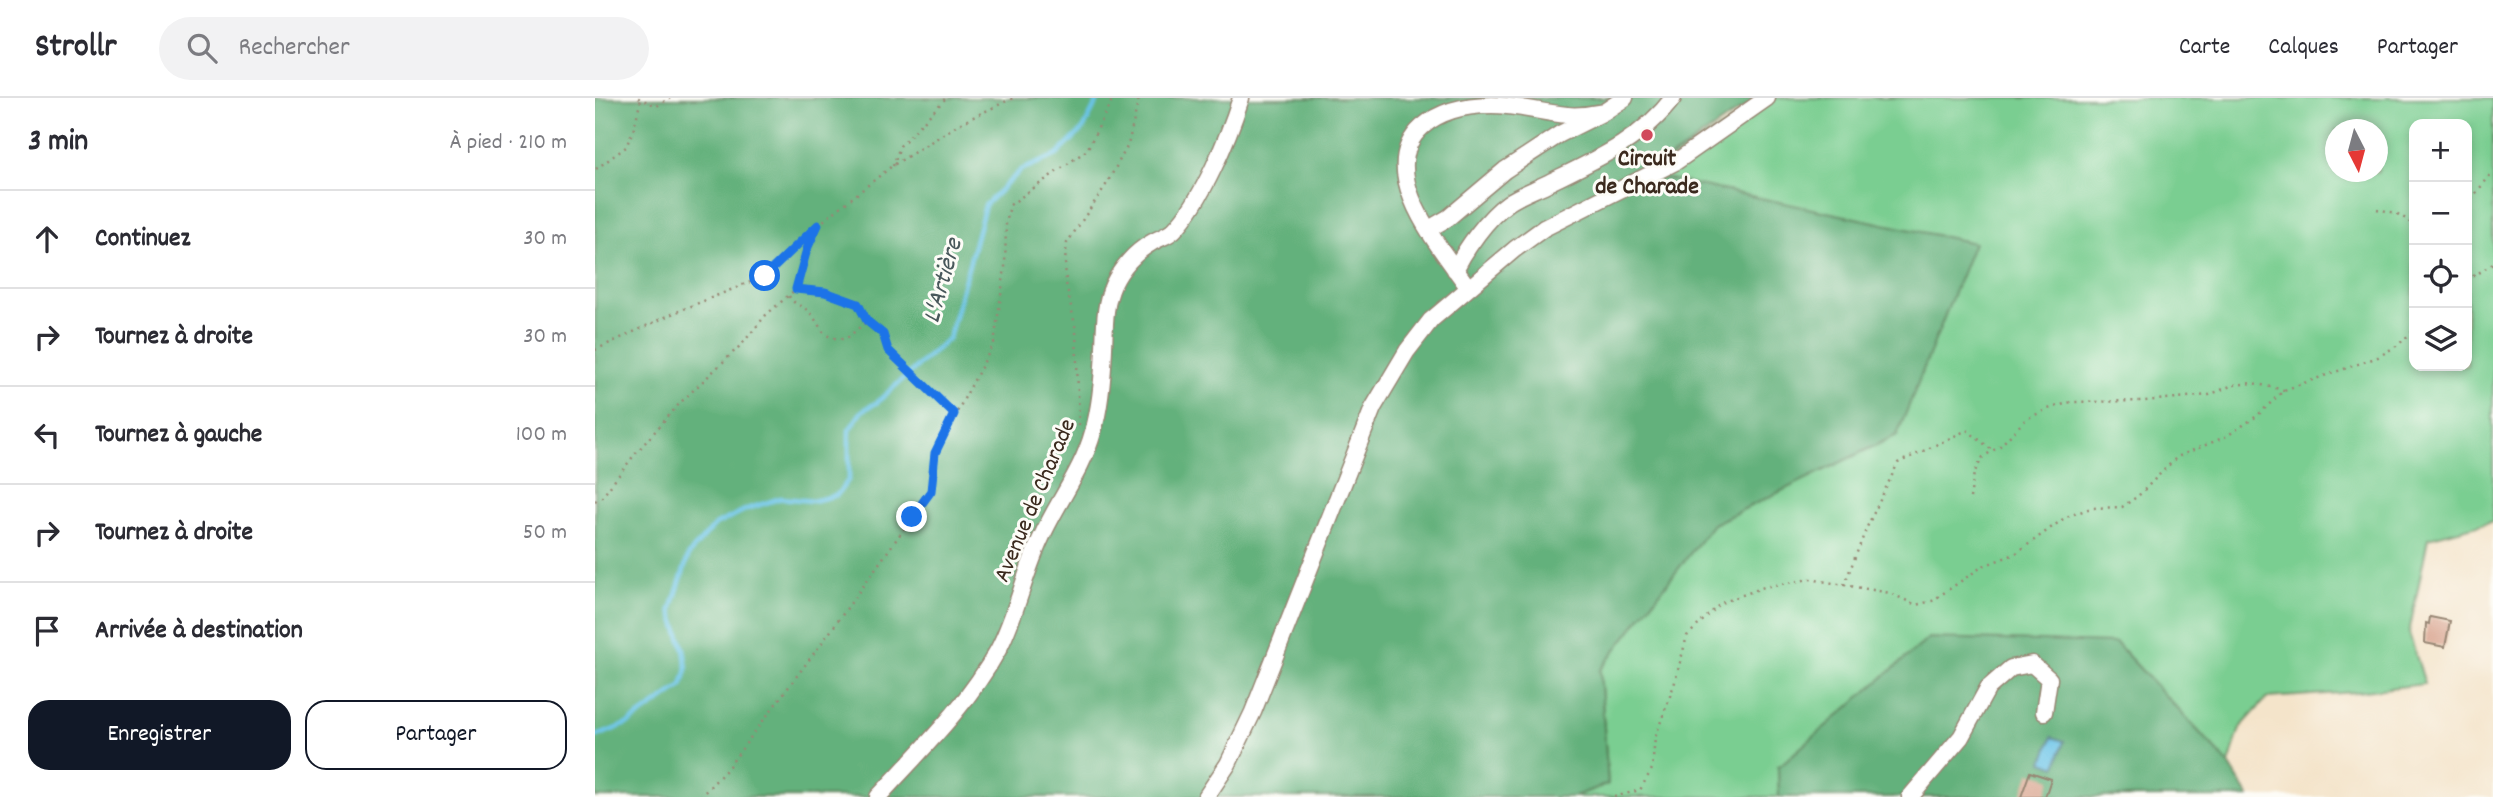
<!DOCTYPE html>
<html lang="fr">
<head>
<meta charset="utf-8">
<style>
  :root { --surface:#fff; --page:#f2f2f3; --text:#2b2b33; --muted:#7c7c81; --line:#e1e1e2; --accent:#111827 }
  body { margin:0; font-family:Dekko,sans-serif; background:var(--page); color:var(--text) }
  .controls { position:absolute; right:21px; top:21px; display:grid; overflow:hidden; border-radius:14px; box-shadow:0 4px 10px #0003 }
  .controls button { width:63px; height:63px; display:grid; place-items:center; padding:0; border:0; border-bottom:2px solid var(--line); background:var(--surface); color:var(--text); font:35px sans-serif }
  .compass { position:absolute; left:1730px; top:21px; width:63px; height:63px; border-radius:50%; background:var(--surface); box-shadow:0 4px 10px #0003; rotate:174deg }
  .stop { position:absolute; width:21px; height:21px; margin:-16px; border:5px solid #1a73e8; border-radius:50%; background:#fff }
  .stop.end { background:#1a73e8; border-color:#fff; box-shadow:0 2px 7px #0008 }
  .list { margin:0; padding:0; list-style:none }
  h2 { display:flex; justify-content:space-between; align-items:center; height:91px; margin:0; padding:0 28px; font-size:30px }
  h2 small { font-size:23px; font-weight:400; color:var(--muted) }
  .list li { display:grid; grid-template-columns:46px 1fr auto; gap:21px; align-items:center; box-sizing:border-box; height:98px; padding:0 28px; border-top:2px solid var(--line) }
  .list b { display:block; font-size:26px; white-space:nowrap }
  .list em { font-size:23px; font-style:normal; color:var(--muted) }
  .actions { display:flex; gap:14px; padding:21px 28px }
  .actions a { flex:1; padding:16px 0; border:2px solid var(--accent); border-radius:21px; text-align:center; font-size:24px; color:var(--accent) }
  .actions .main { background:var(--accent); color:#fff }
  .icon { flex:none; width:38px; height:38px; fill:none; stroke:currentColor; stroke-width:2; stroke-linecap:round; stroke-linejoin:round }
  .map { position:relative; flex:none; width:1898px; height:699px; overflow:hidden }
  header { display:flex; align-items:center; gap:42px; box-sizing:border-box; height:98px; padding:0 35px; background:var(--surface); border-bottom:2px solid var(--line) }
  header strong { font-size:33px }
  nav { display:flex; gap:38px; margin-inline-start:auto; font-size:24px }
  .search { width:490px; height:63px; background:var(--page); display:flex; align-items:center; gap:18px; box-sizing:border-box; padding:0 24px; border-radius:38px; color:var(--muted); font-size:26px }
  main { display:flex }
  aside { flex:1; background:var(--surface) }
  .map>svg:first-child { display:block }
  .green { fill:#7ace91; stroke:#5a7c58; stroke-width:2; fill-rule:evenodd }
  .forest { fill:#63b17b; stroke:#4f6e4c; stroke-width:2 }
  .water { fill:#6bc4e8; stroke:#537783; stroke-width:2 }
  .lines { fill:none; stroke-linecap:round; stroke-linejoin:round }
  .stream { stroke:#6bc4e8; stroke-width:4.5 }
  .building { fill:#d9a48f }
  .minor-casing { stroke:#988774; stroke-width:19 }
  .path { stroke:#988774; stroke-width:2.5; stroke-dasharray:2 5; stroke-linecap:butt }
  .minor { stroke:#fff; stroke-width:16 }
  .route { stroke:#1a73e8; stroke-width:9 }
  .poi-dot { fill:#d1495b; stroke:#fdfcf7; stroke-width:2.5 }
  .labels { text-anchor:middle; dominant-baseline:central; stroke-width:6; stroke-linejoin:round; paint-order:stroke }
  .poi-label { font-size:24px; font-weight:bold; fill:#3b2a1e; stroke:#fdfcf7 }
  .street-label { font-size:24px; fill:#3b2a1e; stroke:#fdfcf7 }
  .water-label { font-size:26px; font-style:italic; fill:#49585b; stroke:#fdfcf7 }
</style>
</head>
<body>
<header>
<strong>Strollr</strong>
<div class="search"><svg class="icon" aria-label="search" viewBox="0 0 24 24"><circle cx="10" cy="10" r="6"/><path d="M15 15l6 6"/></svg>Rechercher</div>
<nav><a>Carte</a><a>Calques</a><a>Partager</a></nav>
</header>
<main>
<aside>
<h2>3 min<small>À pied · 210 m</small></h2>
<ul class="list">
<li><svg class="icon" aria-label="ahead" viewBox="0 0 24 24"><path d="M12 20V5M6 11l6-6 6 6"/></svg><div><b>Continuez</b></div><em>30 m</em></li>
<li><svg class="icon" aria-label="right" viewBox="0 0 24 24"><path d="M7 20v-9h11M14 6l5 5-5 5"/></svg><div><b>Tournez à droite</b></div><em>30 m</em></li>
<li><svg class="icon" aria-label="left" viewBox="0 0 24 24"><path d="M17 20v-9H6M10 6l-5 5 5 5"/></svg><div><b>Tournez à gauche</b></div><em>100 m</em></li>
<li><svg class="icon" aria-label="right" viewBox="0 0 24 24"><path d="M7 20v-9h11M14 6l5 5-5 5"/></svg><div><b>Tournez à droite</b></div><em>50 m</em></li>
<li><svg class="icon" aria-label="arrive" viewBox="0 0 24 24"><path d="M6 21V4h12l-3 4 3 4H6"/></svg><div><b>Arrivée à destination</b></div></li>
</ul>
<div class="actions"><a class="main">Enregistrer</a><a>Partager</a></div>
</aside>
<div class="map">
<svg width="1898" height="699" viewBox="0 0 1898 699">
  <rect width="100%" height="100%" fill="#fdfcf7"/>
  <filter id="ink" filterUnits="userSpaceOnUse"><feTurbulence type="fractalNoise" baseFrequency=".0143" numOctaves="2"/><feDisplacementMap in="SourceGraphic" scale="14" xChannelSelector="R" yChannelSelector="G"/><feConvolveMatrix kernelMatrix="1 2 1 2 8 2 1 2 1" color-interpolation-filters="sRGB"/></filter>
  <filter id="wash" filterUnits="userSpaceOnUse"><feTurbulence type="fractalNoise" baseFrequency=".00686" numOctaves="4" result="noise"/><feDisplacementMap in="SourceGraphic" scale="28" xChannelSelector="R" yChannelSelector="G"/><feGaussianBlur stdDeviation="1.57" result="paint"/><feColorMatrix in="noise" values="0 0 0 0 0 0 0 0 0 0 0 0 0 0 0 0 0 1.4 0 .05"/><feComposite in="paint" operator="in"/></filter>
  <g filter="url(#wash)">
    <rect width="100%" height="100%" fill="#f4e4ca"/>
    <!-- green -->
    <path class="green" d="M1175,0h723v423l-65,17 -19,95 16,51 -69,8 -89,6 -27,30 -11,36 -113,-121 -338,123 1,31h-207l36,-13 -8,-114 113,-146 184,-89 76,-192 -328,-69zM1819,26h53v242h-53zM1741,32h42v42h-42z"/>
    <!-- forest -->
    <path class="forest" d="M0,0h1163l-112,76 328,69 -77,192 -184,89 -113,146 8,114 -36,13h-977z
      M1334,540l187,5 113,121 20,33h-470l-1,-30z"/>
    <!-- water -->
    <path class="water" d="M1457,639l12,4 -8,26 -13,-5z"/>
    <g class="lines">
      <!-- stream -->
      <path class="stream" d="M0,639l34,-14 53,-37 5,-17 -3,-20 -13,-39 18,-56 26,-29 32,-16 34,-11 32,3 24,-6 12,-16v-49l13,-19 14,-8 73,-65 36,-133 36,-35 36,-15 26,-26 16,-31"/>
    </g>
    <g id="blocks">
      <!-- building -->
      <path class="building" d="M1835,519l20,4 -5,26 -20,-4 1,-20 3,1z
        M1435,674l21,7 -6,18h-24z"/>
    </g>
  </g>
  <g filter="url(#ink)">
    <use href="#blocks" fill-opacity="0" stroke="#988774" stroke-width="2"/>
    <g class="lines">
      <defs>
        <path id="minor" d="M834,131l19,-11 57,-48 55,-36 44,-22 21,-14
          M860,172c11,-22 32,-52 53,-67 11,-8 26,-13 38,-19 47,-23 95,-43 127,-86
          M873,189c-27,-39 -95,-116 -46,-160 19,-17 45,-22 70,-22 25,0 50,8 75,10 12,2 25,-1 37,-3
          M283,699c43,-47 89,-91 120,-147 19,-36 26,-77 44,-114 16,-35 41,-67 51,-104 8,-27 10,-57 11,-84 1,-21 0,-43 9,-63 8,-17 22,-33 38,-42 8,-5 17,-7 23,-13 29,-30 54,-92 67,-132
          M611,699l22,-33 25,-52 120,-304 34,-57 24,-31 84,-71 29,-21 133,-67 90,-63
          M1315,699l51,-60 27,-49 23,-20 21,-4 17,15 -5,33"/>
      </defs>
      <!-- minor casing -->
      <use href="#minor" class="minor-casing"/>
      <!-- path -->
      <path class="path" d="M43,0l19,8 13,-8
        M298,68l7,-20 46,-48
        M1,71l30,-22 8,-19 7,-29
        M1872,106l26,-32
        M1782,111l19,4 18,11
        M1872,182l26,-16
        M201,191l13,3h16l33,12 9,17 16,13 6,16 65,63
        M194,198c5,10 15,9 22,18 13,16 10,25 35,25l21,-18
        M0,252l79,-37 91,-37 53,-51 74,-59 69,-43 52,-25
        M484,327l-3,-95 -10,-47 -1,-22 2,-18 39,-58 22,-40 11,-47
        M1375,400l4,-25 9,-16 17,-11 26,-27 22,-10 23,-7 74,-1 64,-6 24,-10 20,-2 31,7
        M0,403l7,-4 33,-43 46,-52 61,-58 24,-29 30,-26 11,-40 9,-21
        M1249,487l23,-58 31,-64 69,-33 25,20
        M105,699l26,-27 104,-138 101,-141 4,-38 59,-110 11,-75 1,-44 4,-19 77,-55 26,-52
        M1019,699l26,-7 12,-21 3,-31 20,-56 12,-46 34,-33 43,-16 46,-8 80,14 26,12 16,-4 51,-35 32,-12 51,-37 25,-9 31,-1 16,-11 39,-39 50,-21 30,-20 27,-26 94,-33 20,-12 16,-15"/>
      <!-- minor -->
      <use href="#minor" class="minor"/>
    </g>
  </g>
  <g class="lines" filter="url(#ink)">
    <!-- route -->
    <path class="route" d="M170,178l53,-51 -11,24 -11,40 29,3 33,12 9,17 16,13 5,16 66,64 -19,39 -4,38 -19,26"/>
  </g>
  <!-- markers -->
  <circle class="poi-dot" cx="1052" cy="37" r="7"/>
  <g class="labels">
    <!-- poi labels -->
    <g class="poi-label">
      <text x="1052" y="62">Circuit<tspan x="1052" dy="28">de Charade</tspan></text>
    </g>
    <!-- street labels -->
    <g class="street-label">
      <text transform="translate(441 403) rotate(-67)">Avenue de Charade</text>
    </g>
    <!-- water labels -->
    <g class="water-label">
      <text transform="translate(349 183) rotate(-74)">L'Artière</text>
    </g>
  </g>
</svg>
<div class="controls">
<button>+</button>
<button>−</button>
<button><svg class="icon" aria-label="locate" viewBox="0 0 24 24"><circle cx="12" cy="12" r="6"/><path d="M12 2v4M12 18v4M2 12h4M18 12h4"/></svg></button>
<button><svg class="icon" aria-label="layers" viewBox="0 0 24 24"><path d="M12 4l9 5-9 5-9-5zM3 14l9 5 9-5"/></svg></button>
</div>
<svg class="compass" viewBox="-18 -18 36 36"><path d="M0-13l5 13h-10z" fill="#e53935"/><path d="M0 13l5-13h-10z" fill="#7c7c81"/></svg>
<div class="stop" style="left:170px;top:178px"></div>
<div class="stop end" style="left:317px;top:419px"></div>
</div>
</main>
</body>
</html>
